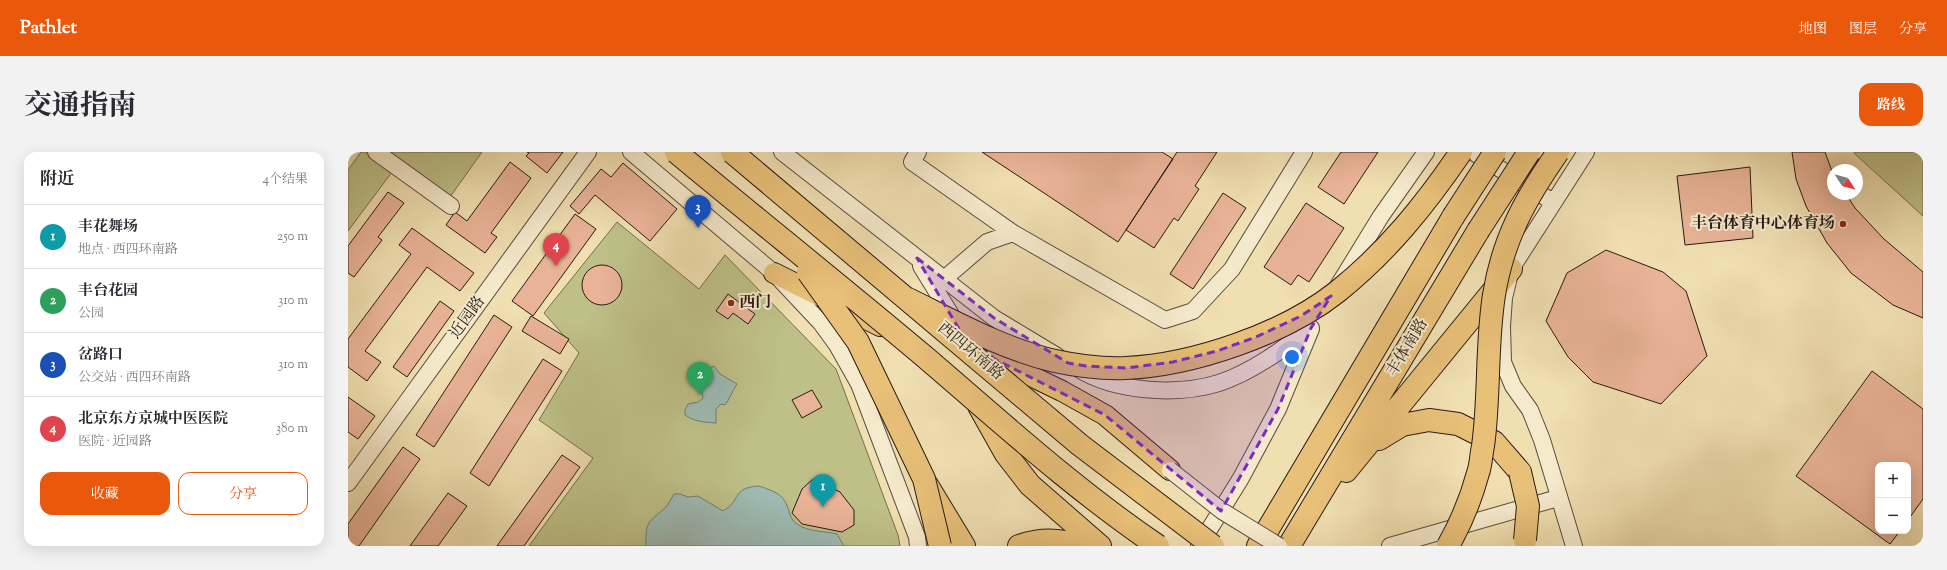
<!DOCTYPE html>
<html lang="zh">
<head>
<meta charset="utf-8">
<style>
  :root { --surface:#fff; --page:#f2f2f3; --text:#2b2b33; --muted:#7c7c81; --line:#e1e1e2; --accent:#ea580c }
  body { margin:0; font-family:"Sorts Mill Goudy","Noto Serif SC",serif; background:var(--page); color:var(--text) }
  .controls { position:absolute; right:12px; bottom:12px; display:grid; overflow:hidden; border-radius:8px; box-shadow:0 4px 16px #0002 }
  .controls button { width:36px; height:36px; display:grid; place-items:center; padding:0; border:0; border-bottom:1px solid var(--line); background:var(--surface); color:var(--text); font:20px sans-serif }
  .compass { position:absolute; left:1479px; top:12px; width:36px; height:36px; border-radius:50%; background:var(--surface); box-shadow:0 4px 16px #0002; rotate:126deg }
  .you { position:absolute; left:944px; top:205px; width:14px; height:14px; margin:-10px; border:3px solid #fff; border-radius:50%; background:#1a73e8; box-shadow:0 0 0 6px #1a73e833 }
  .badge { display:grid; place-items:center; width:26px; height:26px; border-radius:50%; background:var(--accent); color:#fff; font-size:13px; font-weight:700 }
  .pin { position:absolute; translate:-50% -33px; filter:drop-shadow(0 1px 2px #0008) }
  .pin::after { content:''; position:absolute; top:21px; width:14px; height:12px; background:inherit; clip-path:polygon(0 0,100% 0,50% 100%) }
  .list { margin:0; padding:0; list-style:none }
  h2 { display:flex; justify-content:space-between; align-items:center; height:52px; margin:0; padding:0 16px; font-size:17px }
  h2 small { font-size:13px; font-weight:400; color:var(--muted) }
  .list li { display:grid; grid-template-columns:26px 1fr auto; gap:12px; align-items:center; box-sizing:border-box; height:64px; padding:0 16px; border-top:1px solid var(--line) }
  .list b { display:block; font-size:15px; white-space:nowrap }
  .list p { margin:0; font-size:13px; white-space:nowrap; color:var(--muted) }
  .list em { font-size:13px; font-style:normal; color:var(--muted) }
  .actions { display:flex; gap:8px; padding:12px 16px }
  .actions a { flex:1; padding:9px 0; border:1px solid var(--accent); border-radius:12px; text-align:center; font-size:14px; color:var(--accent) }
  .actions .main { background:var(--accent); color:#fff }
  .map { position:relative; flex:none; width:1575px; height:394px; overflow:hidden; border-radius:12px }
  header { display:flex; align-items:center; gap:24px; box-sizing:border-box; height:56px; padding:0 20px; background:var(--accent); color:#fff }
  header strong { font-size:19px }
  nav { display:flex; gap:22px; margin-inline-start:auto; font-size:14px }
  .intro { display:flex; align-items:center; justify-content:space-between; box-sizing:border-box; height:96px; padding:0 24px }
  h1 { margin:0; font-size:28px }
  .button { padding:10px 18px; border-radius:12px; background:var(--accent); color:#fff; font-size:14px; font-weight:700 }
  main { display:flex; gap:24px; padding:0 24px }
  aside { flex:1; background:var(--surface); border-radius:12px; box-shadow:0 4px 16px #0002 }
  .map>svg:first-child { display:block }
  .green { fill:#bec088; stroke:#736e50 }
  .water { fill:#9dbbb4; stroke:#6e7b75 }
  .building { fill:#e9b397; stroke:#281b17 }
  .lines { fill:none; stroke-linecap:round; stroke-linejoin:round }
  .minor-casing { stroke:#5a4c3e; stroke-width:18 }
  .major-casing { stroke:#281b17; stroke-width:22 }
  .highway-casing { stroke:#281b17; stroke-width:24 }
  .minor { stroke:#f5eacc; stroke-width:16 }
  .major { stroke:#e8c078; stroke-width:20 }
  .highway { stroke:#e8c078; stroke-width:22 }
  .minor-bridge-casing { stroke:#5a4c3e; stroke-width:18; stroke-linecap:butt }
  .highway-bridge-casing { stroke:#281b17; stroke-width:24; stroke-linecap:butt }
  .minor-bridge { stroke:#f5eacc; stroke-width:16 }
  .highway-bridge { stroke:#e8c078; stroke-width:22 }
  .marked { fill:#7b2cbf; fill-opacity:0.2; stroke:#7b2cbf; stroke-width:3; stroke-dasharray:8 5; stroke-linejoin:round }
  .poi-dot { fill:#8f2418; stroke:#f5eacc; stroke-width:1.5 }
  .labels { text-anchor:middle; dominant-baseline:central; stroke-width:4; stroke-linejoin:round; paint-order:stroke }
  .poi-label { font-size:16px; font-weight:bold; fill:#281b17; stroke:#f5eacc; text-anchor:end }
  .street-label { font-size:16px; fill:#281b17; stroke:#f5eacc }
</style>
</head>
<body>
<header>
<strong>Pathlet</strong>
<nav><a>地图</a><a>图层</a><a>分享</a></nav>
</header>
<div class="intro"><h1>交通指南</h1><a class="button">路线</a></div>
<main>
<aside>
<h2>附近<small>4个结果</small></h2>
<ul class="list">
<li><span class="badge" style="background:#0f9aa8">1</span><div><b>丰花舞场</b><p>地点 · 西四环南路</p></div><em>250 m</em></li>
<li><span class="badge" style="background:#2e9e5b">2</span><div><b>丰台花园</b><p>公园</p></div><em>310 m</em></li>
<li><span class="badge" style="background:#1a4fb4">3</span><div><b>岔路口</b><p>公交站 · 西四环南路</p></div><em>310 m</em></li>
<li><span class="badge" style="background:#e0444e">4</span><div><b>北京东方京城中医医院</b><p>医院 · 近园路</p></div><em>380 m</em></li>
</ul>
<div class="actions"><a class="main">收藏</a><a>分享</a></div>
</aside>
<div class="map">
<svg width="1575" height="394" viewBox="0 0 1575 394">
  <rect width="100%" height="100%" fill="#f0dfb1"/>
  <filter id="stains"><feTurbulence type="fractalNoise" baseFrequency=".005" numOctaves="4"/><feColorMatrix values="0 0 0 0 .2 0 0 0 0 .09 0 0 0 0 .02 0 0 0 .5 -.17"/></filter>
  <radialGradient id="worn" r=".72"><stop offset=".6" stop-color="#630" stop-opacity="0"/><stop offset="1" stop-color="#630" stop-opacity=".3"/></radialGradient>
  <!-- green -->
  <path class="green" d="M13,0h4l27,20 -44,59v-61z
    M39,0h95l-32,45z
    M1506,0h69v64l-68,-62z
    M269,70l82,67 26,-34 111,114 62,166 2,11h-371l64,-88 -54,-38 40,-67 -35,-40z"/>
  <!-- water -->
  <path class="water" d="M366,214l6,8 17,10c-5,7 -7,15 -12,21l-4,-1 -5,5v14c-12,-1 -21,-1 -31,-8v-5l3,-6 10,-2 5,-4 -4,-21 7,-7z
    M411,334c8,3 20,6 25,14 6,8 4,18 13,24 11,8 28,7 40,10l7,12h-198c-1,-25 3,-24 19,-38 4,-4 6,-10 9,-14h6l8,3 10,-1 25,15c19,-11 8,-23 36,-25z"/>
  <!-- building -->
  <path class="building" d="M179,0h36l-16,21 -21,-17 3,-3z
    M634,0h180l11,7 -55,83z
    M829,0h40l-22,34 4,3 -21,32 -4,-3 -20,30 -28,-18z
    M993,0h37l-34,52 -26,-17z
    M1444,0h33l8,22v20h13l9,14 29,31 39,33v46l-30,-13 -42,-32 -24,-30 -21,-37 -10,-27z
    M162,10l21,16 -40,55 6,4 -12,16 -39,-28 9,-13 12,9z
    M275,11l54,46 -27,32 -55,-46 -16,19 -9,-8 31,-37 10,8z
    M1402,15l3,71 -68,7 -8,-69z
    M40,40l16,11 -26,34 4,3 -28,37 -6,-4v-27z
    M875,41l23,15 -53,81 -23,-15z
    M958,51l38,25 -35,54 -11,-7 -7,10 -27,-18z
    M227,62l21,15 -63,87 -21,-15z
    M64,76l62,45 -14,18 -33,-24 -62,84 16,11 -14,19 -19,-14v-28l63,-85 -12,-9z
    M1258,98l57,22 23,19 21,65 -46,48 -68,-22 -25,-25 -22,-36 21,-48z
    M234 133a20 20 0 1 1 40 0a20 20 0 1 1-40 0Z
    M380,142l27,20 -7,10 -15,-11 -5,6 -12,-8z
    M92,149l14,10 -47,66 -14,-10z
    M146,163l18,12 -78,120 -18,-12z
    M183,164l38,23 -9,15 -38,-23z
    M195,207l19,12 -73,115 -19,-13z
    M1524,219l51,38v90l-15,21v-55h-30v66h22l-10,13 -94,-68z
    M464,238l10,17 -20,11 -10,-18z
    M0,245l27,19 -17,23 -10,-7z
    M55,295l17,12 -61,87h-11v-22z
    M214,303l18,12 -56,79h-27z
    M465,327l27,13 14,18v15l-12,7 -40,-8 -10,-11 10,-24z
    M100,341l19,13 -29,40h-28z"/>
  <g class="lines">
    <defs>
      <path id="minor" d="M28,0l75,54
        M283,0l143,121 47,50 16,22 22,39 58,153 1,9
        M434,0l212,166 63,38
        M570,0l-6,10 101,71
        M1125,0l80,50
        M573,114l35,57
        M596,127l43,-37 26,-9 152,87 28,-9 39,-42 72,-117
        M990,134l43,-70 45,-64
        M729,216c37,24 100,28 142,15 33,-11 64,-34 92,-55
        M0,331l240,-331
        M851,394l42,-68 37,-69 33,-80
        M1042,394l168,-48
        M1226,394l-32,-106 -12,-30 -17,-24 -10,-24 -1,-36 2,-28 7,-29 75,-117"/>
      <path id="major" d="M426,121l106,53
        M621,194l93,45 43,24 65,55"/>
      <path id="highway" d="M631,254l27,48 24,31 70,61
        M1031,287l23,-14 27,-5 29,4 36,18 26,30
        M998,319l165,-202
        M579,333l37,61
        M671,394c20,-7 39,-8 59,0
        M910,394l195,-329
        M941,394l189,-315"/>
    </defs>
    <!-- minor casing -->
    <use href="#minor" class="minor-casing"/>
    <!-- major casing -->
    <use href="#major" class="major-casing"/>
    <!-- highway casing -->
    <use href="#highway" class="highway-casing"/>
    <!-- minor -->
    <use href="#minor" class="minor"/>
    <!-- major -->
    <use href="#major" class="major"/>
    <!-- highway -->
    <use href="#highway" class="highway"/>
    <defs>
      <path id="minor-bridge" d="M822,318l52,41 57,35"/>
      <path id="highway-bridge" d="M328,0c83,69 167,136 249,205 76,65 150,133 233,189
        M384,0l348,293 133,101
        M1105,65l42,-65
        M1130,79l51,-79
        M460,120l50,70 66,137 16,67
        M560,147c47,23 95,50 147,62 23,5 47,8 71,7 67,-3 158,-34 211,-76 50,-40 88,-87 124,-140
        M1172,320l8,34 -3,34
        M1100,394c13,-23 23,-47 30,-73 3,-8 3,-18 5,-27 7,-50 3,-101 11,-151 9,-57 32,-97 64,-143"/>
    </defs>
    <!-- minor-bridge casing -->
    <use href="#minor-bridge" class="minor-bridge-casing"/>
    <!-- highway-bridge casing -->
    <use href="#highway-bridge" class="highway-bridge-casing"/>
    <!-- minor-bridge -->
    <use href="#minor-bridge" class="minor-bridge"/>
    <!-- highway-bridge -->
    <use href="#highway-bridge" class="highway-bridge"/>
  </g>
  <!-- marked area -->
  <path class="marked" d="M569,106l77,60 74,45 18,3 40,2 47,-6 44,-11 39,-14 45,-21 30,-20 -20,32 -33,81 -57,102 -116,-96 -136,-69z"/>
  <!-- markers -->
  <g class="poi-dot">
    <circle cx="1495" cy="72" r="4"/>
    <circle cx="383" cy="151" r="4"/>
  </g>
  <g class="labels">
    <!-- poi labels -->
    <g class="poi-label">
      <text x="1487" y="72">丰台体育中心体育场</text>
      <text x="391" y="151" text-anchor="start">西门</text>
    </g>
    <!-- street labels -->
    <g class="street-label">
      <text transform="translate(120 166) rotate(-54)">近园路</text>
      <text transform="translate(1060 196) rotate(-59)">丰体南路</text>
      <text transform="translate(622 200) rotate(40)">西四环南路</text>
    </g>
  </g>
  <rect width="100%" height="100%" filter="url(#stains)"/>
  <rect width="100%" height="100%" fill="url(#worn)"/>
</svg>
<div class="controls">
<button>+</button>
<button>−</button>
</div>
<svg class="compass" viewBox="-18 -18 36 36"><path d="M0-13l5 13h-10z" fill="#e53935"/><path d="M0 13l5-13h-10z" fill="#7c7c81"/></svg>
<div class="you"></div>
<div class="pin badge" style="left:475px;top:355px;background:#0f9aa8">1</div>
<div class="pin badge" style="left:352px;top:243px;background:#2e9e5b">2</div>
<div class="pin badge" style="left:350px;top:76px;background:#1a4fb4">3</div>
<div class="pin badge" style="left:208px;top:114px;background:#e0444e">4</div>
</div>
</main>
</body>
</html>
